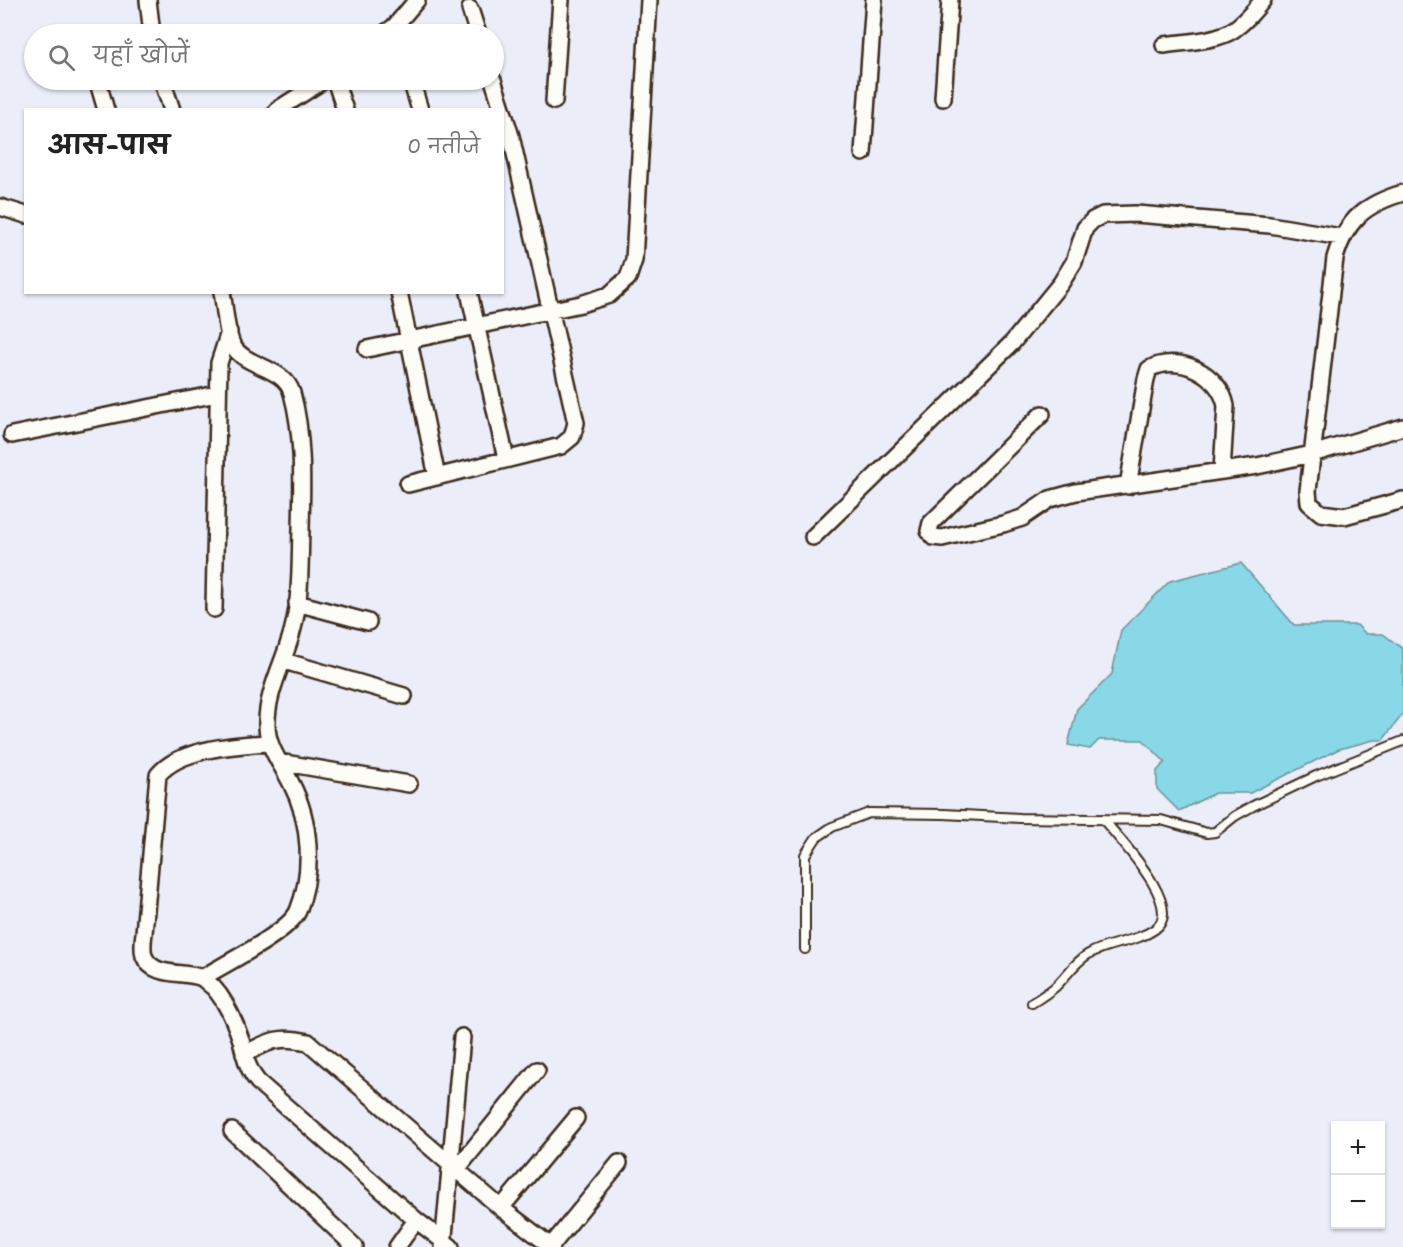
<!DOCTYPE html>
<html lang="hi">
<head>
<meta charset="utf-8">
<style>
  :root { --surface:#fff; --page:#f6f6f6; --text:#222; --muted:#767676; --line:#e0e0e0 }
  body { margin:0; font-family:"Shantell Sans","Playpen Sans Deva",sans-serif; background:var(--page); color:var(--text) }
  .controls { position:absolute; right:18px; bottom:18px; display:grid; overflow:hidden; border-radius:0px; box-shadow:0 2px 4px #0004 }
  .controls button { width:54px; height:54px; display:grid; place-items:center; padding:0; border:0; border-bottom:2px solid var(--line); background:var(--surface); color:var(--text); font:30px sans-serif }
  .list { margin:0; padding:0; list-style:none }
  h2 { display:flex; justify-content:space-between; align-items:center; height:78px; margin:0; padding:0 24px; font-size:26px }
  h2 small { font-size:20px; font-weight:400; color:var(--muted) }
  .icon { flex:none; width:33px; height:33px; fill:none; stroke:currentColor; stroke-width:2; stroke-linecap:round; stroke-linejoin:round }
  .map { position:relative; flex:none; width:1403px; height:1247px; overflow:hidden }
  .search { position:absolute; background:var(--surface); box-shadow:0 2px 4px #0004; left:24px; top:24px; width:480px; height:66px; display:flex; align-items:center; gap:15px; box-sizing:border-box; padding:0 21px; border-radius:33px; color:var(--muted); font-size:22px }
  .panel { position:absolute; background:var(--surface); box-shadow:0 2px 4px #0004; left:24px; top:108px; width:480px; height:186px; border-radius:0px }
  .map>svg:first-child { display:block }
  .water { fill:#89d8e7; stroke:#6a9297; stroke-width:1.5 }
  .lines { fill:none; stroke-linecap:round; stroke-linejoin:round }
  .service-casing { stroke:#3b2a1e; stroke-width:12 }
  .minor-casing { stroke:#3b2a1e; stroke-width:20 }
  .service { stroke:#fdfcf7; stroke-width:8 }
  .minor { stroke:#fdfcf7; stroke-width:15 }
</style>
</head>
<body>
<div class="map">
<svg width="1403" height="1247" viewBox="0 0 1403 1247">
  <rect width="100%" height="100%" fill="#ebedf8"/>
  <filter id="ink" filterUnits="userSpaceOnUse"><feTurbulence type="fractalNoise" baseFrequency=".0167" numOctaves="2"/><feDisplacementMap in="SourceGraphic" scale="12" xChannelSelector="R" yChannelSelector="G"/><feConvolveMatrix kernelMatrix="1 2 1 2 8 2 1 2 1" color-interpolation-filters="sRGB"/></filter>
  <g filter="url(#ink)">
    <!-- water -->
    <path class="water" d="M1241,563l53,62h63l9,9h17l20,15v65l-20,26h-9l-35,9 -89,44h-35l-36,18 -22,-22v-18l8,-9 -22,-22h-44l-9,9 -22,-4 9,-36 35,-35 9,-44 49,-49z"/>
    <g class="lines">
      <defs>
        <path id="service" d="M805,949v-94l11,-17 16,-11 37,-14 75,1 76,4 141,2 46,13 8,-1 20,-16 18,-10 63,-30 87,-35
          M1032,1003c8,-5 16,-10 23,-16 11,-10 18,-23 32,-32 21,-13 48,-12 68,-26 31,-22 -37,-91 -52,-110"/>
        <path id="minor" d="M148,0l4,34
          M470,9l8,25
          M384,34l10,-7 23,-27
          M1164,45c20,-3 53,-4 69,-15 12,-8 21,-19 30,-30
          M162,80l10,30
          M335,80l10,30
          M411,80l9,30
          M99,86l7,24
          M943,98l7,-98
          M554,101l7,-101
          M277,110l47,-30
          M863,153l11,-153
          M1403,193c-38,11 -57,27 -68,65l-27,233 1,12 12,10 23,3 59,-16
          M0,207l26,8
          M399,292l38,185
          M469,292l37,167
          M367,349l214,-45 28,-9 19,-17 6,-18 15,-260
          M1042,414l-111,109 -2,8 4,6 9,1 61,-14 19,-6 28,-19 26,-7 181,-26 55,-12 91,-27
          M12,435l205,-41
          M408,484l153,-38 11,-9 4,-14 -65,-287 -18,-56
          M1128,486l18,-107 3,-10c30,-16 71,5 77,37l-4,65
          M813,537l199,-194 49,-60 13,-21 11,-34 8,-8 10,-5 33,-1 134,11 71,12
          M297,603l71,19
          M214,609l5,-246 10,-31
          M284,661l120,35
          M269,743c-33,2 -89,5 -111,32l-14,158c-1,7 -2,16 0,23 9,23 41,14 58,22 3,2 8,7 11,9 13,14 22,35 28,53 4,16 6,29 17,42l158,138 35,27
          M279,762l130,22
          M202,978c22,-14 86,-45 96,-67 16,-40 13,-90 -7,-128 -10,-20 -24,-36 -24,-58 -1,-35 20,-67 27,-101 7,-30 6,-64 7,-95 1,-44 3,-92 -9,-136 -8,-27 -46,-25 -59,-47 -7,-12 -8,-39 -11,-54
          M244,1054c25,-13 36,-19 64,-12l193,166 51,39
          M232,1131l123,116
          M457,1169l80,-99
          M501,1208l75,-90
          M551,1246l68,-83
          M397,1247l19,-27
          M443,1247l19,-210"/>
      </defs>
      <!-- service casing -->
      <use href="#service" class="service-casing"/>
      <!-- minor casing -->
      <use href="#minor" class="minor-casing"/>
      <!-- service -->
      <use href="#service" class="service"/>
      <!-- minor -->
      <use href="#minor" class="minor"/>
    </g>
  </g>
</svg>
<div class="controls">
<button>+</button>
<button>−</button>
</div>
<div class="search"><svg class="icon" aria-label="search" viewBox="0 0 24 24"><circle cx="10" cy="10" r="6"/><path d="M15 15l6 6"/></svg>यहाँ खोजें</div>
<section class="panel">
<h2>आस-पास<small>0 नतीजे</small></h2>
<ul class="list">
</ul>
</section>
</div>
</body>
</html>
